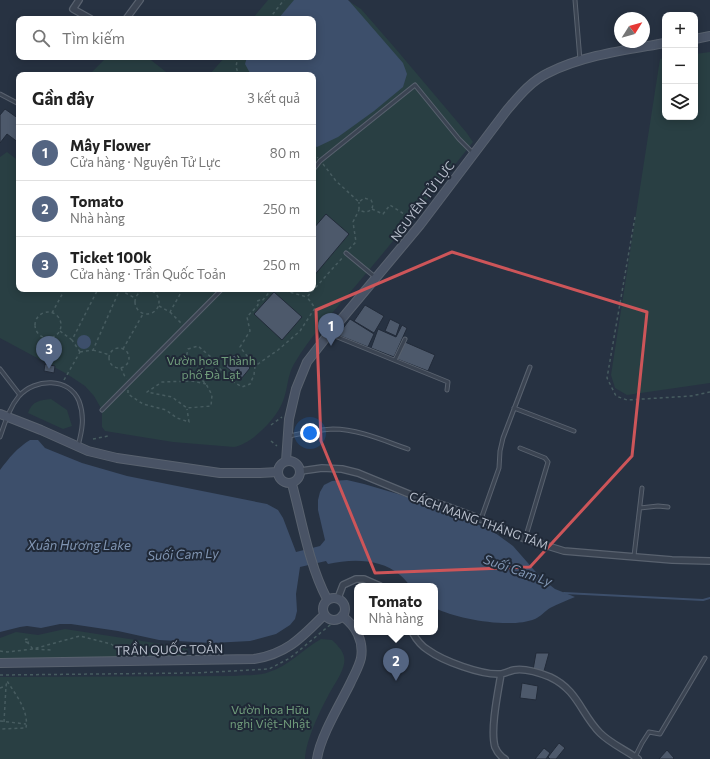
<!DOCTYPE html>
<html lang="vi">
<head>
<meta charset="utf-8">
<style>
  :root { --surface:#fff; --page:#f2f2f2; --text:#222; --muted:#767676; --line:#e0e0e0; --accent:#546582 }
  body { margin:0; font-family:Commissioner,sans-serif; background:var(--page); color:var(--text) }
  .controls { position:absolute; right:12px; top:12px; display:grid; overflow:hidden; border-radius:8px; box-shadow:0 2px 10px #0003 }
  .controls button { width:36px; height:36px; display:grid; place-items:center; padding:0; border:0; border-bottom:1px solid var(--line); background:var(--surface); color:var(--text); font:20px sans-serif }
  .compass { position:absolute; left:614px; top:12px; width:36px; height:36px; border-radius:50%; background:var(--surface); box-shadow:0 2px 10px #0003; rotate:53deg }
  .you { position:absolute; left:310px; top:433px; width:14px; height:14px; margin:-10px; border:3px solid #fff; border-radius:50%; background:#1a73e8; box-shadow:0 0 0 6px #1a73e833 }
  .badge { display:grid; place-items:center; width:26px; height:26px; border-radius:50%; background:var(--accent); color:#fff; font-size:13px; font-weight:700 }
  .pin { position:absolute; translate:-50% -33px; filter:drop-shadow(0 1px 2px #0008) }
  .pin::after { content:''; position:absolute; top:21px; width:14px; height:12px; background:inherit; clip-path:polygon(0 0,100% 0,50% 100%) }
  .popup { position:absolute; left:354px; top:583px; width:84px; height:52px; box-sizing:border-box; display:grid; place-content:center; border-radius:8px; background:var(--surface); filter:drop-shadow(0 1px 3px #0005); font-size:13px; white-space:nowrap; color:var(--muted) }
  .popup b { font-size:15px; color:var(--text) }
  .popup::after { content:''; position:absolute; left:50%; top:100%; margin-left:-8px; border:8px solid transparent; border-top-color:var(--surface) }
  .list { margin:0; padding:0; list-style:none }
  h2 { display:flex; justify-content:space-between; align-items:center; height:52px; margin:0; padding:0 16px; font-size:17px }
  h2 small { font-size:13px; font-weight:400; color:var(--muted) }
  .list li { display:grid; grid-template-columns:26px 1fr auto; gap:12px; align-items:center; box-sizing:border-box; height:56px; padding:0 16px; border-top:1px solid var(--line) }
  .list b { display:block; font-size:15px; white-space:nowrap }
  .list p { margin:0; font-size:13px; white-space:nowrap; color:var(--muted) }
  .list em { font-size:13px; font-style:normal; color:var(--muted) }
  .icon { flex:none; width:22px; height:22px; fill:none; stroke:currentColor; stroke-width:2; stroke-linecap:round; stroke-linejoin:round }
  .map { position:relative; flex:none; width:710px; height:759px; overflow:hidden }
  .search { position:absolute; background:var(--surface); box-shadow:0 2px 10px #0003; left:16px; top:16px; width:300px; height:44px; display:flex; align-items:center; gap:10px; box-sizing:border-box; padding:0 14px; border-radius:8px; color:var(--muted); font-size:15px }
  .panel { position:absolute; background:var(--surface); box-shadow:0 2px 10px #0003; left:16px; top:72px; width:300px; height:220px; border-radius:8px }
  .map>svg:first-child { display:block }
  .green { fill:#293f43 }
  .water { fill:#3d4f6b }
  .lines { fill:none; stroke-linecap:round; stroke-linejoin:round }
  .stream { stroke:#3d4f6b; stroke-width:2 }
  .building { fill:#4d596b; stroke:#222b39 }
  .service-casing { stroke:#59626f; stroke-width:5 }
  .minor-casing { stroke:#59626f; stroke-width:8 }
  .secondary-casing { stroke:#59626f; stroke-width:10 }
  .path { stroke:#475c60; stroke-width:1.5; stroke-dasharray:3 3; stroke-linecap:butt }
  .service { stroke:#3b4452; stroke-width:3 }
  .minor { stroke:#3b4452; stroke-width:5.5 }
  .secondary { stroke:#495365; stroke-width:8 }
  .marked { fill:none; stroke:#cd5559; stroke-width:3; stroke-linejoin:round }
  .labels { text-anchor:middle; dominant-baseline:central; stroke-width:4; stroke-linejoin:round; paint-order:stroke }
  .street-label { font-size:12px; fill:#b8bfcc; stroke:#202937 }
  .park-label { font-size:12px; fill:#709c7b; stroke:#202937 }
  .water-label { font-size:13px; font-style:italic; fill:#8095b2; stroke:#202937 }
</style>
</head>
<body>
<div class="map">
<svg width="710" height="759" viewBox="0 0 710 759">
  <rect width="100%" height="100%" fill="#273242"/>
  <!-- green -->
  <path class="green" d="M268,0h79l14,9 34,39 71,84 7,10c-38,48 -76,95 -115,141 -22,26 -47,52 -64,81 -7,12 -6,25 -11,37 -6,17 -31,43 -49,46l-61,-5 -68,-11 -3,-4v-17l-8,-14 -9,-10 -18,-12 -67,-36v-181l7,-5 12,9v128h294v-214h-104l16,-18h88v-38h-61z
    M710,52v331l-83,12 -12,-7 -4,-13 49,-316 5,-1v59h30v-63z
    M107,57h40l23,18h-81z
    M51,399l16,11 5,16 -9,3 -35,-16c4,-12 12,-13 23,-14z
    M65,629l122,19 2,9 -189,7v-26l16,-6 22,3z
    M321,639l11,1c4,4 11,10 12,17 3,11 -11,29 -16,39 -9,17 -22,44 -23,63h-305v-82l235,-1c11,-1 24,0 34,-4 20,-6 34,-23 52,-33z"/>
  <!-- water -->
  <path class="water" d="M294,0h54l2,2 53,61 4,11 -4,13 -29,24 -36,26 -21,10 -4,-2v-70h-62l-6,-11 2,-7h66v-38h-35z
    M77 342a7 7 0 1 1 14 0a7 7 0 1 1-14 0Z
    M30,440h8l7,8 37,15 45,13 140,28 11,6 5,8 13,34 24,-6 5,-6 -7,-30v-10l2,-8 4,-7 8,-4 15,-1 17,4 34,10 47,17 46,19 22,16 29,33 13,10 20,8c-8,3 -17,7 -25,11 -5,3 -10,9 -15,11 -24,10 -78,0 -100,-11v-22h-25c-3,-4 -6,-8 -10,-11 -20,-17 -49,-16 -72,-11l-2,-3 -26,6 -4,27 1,17 -2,8 -5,6 -14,9 -26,7 -38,2 -53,-3 -41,-9 -47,-7h-11l-19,4 -14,-2 -7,1 -20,5v-162c9,-12 17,-22 30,-30z"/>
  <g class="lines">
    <!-- stream -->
    <path class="stream" d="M564,593l139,7 7,-2"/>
  </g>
  <!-- building -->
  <path class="building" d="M5,109l14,10v24l-12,-9 -7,9v-28z
    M326,214l23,20 -36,43v-48z
    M274,292l28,25 -20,23 -28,-26z
    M365,305l19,11 -10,17 -20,-12z
    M350,319l24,15 -6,13 -30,-12z
    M390,319l10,5 -4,12 -11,-5z
    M402,325l5,3 -13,29 -23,-9 7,-19 18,8z
    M405,342l30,13 -7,16 -31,-12z
    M234,355l8,4 8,9 -9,11 -16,-13z
    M45,364l10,2 -1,7 -10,-2z
    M536,653h13l-5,18 -11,-1z
    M522,683l16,3 -2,14 -16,-2z
    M559,743l6,5 -9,11h-6l-2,-2z
    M544,748l6,5 -4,6h-11z
    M667,750l7,8 -1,1h-14z"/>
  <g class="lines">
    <defs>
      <path id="service" d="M575,0l5,60
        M0,94l19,10
        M313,170l7,-9 95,-76 44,54 14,14
        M346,253l29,24
        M330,334l118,48 -1,8
        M395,360l10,-21
        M0,369l20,26
        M514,408l60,23
        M102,410l120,-121
        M289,436c14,-3 29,-6 44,-7 25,0 52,12 75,20
        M0,437c5,-14 9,-29 19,-41 16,-18 50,-19 60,5 6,16 3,30 -1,45
        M520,448l25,10 3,4 -23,77
        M640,508l18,-2 10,1
        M481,519l18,-51 1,-17 3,-13 27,-71
        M634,556l8,-68
        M635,757l7,-14 7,-11 11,2 45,-76"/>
      <path id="minor" d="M79,0l-6,9 18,10
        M126,19l14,-19
        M301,471l21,-3 20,1 16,4 51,21 37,12 35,13 44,20 39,12 108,9 38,1
        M338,598l5,-13 13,-6h8l16,7
        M412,632c4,7 9,14 16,18 15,11 53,25 72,24 4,0 9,-3 14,-4 11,-2 26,3 36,7 28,13 31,37 50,56 11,11 26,17 38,26
        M501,674c-3,18 -11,56 -6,73 2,5 5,9 10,12"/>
      <path id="secondary" d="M695,39l15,-3
        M0,414l41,16 47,21 29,7 103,15h40l18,-1
        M278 472a11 11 0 1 1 22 0a11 11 0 1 1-22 0Z
        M286,461l3,-42 7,-30 11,-27 17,-22 96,-115 87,-115c12,-14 24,-29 41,-37 36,-18 78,-23 117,-30
        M292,484c10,37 17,81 35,115
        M323 609a11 11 0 1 1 22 0a11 11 0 1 1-22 0Z
        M0,663l254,-4c33,-5 48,-22 70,-44
        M317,759c3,-22 23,-55 33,-75 4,-9 9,-17 11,-26 3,-17 -5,-32 -19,-42"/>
    </defs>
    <!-- service casing -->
    <use href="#service" class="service-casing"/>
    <!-- minor casing -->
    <use href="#minor" class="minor-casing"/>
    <!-- secondary casing -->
    <use href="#secondary" class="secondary-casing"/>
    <!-- path -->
    <path class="path" d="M269,19l15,-19
      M240,57c-5,6 -5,12 0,18
      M313,153l5,5
      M323,164l13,17 23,21 5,-4 7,2 2,4 -1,5c-5,4 -8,3 -13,1v-8
      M372,209l11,5 7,-9 25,16
      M635,217l-28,161 9,18 11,4 64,-4 19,-4
      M349,249l7,-7 -3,-20 6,-12
      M279,289l28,8
      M135 302a12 12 0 1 1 24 0a12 12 0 1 1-24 0Z
      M120,290l15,8
      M159,306l11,6 13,-23
      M170,312l11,11
      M35 325a13 13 0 1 1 26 0a13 13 0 1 1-26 0Z
      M52,313l13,-24
      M60,331l12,9
      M109 358a10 10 0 1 1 20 0a10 10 0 1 1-20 0Z
      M123,349l20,-35
      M93,350l17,5
      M80,352l13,-2 27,-61
      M80,352l-8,-12 26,-51
      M255,366l-15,-19 10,-16 -3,-14 11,-12 -1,-4 3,-1 2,1 10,-12
      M121,368l5,11
      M64,380l16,-28
      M206,384l-14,-3 -30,1 -15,10 25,5 15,11 24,-2 1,-11 -6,-11 -21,-21 3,-14 10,-3 14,12 15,20 15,9 8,-3 4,-9 1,-9 23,-16 22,-19 15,-23 -8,-11 36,-40
      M128,390v4l15,10 23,6 11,8 12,4 -2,-13
      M271,425l11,-8
      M93,439l15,-3
      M271,441l6,5
      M28,643l-4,-2 2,-2 3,1 -1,3 5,6 18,1
      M0,651l7,1 26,-3 47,-13 31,8 15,10
      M0,675l195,-2 74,-4 21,-11 40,-33 3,-5
      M0,688l6,-2 1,-5c9,14 22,30 19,47l-26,1
      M0,721l26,3
      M4,722l2,-36"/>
    <!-- service -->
    <use href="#service" class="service"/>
    <!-- minor -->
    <use href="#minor" class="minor"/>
    <!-- secondary -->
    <use href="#secondary" class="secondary"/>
  </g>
  <!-- marked area -->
  <path class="marked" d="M452,252l195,60 -15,144 -102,111 -155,6 -54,-132 -5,-131z"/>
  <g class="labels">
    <!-- street labels -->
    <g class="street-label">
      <text transform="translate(422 201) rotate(-53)">NGUYÊN TỬ LỰC</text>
      <text transform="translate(479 520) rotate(20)">CÁCH MẠNG THÁNG TÁM</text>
      <text transform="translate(169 649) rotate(-1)">TRẦN QUỐC TOẢN</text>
    </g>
    <!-- park labels -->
    <g class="park-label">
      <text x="211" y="360">Vườn hoa Thành<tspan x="211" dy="14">phố Đà Lạt</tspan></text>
      <text x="270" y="709">Vườn hoa Hữu<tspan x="270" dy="14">nghị Việt-Nhật</tspan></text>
    </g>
    <!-- water labels -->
    <g class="water-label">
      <text x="79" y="545">Xuân Hương Lake</text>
      <text transform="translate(183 554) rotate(-2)">Suối Cam Ly</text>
      <text transform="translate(518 570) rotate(19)">Suối Cam Ly</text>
    </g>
  </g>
</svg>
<div class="controls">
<button>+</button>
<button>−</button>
<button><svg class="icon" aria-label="layers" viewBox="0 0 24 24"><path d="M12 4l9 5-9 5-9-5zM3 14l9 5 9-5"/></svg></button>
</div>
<svg class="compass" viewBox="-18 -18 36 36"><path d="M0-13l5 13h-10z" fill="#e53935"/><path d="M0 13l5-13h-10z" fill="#767676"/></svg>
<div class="you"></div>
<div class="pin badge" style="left:331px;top:346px">1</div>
<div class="pin badge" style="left:396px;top:681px">2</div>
<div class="popup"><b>Tomato</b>Nhà hàng</div>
<div class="pin badge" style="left:49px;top:369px">3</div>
<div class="search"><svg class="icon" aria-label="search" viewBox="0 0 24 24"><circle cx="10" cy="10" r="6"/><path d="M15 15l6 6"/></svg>Tìm kiếm</div>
<section class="panel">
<h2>Gần đây<small>3 kết quả</small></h2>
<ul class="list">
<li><span class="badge">1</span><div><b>Mây Flower</b><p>Cửa hàng · Nguyên Tử Lực</p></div><em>80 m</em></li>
<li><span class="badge">2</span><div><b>Tomato</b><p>Nhà hàng</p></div><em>250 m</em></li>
<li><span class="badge">3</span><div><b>Ticket 100k</b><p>Cửa hàng · Trần Quốc Toản</p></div><em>250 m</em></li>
</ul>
</section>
</div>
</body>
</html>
